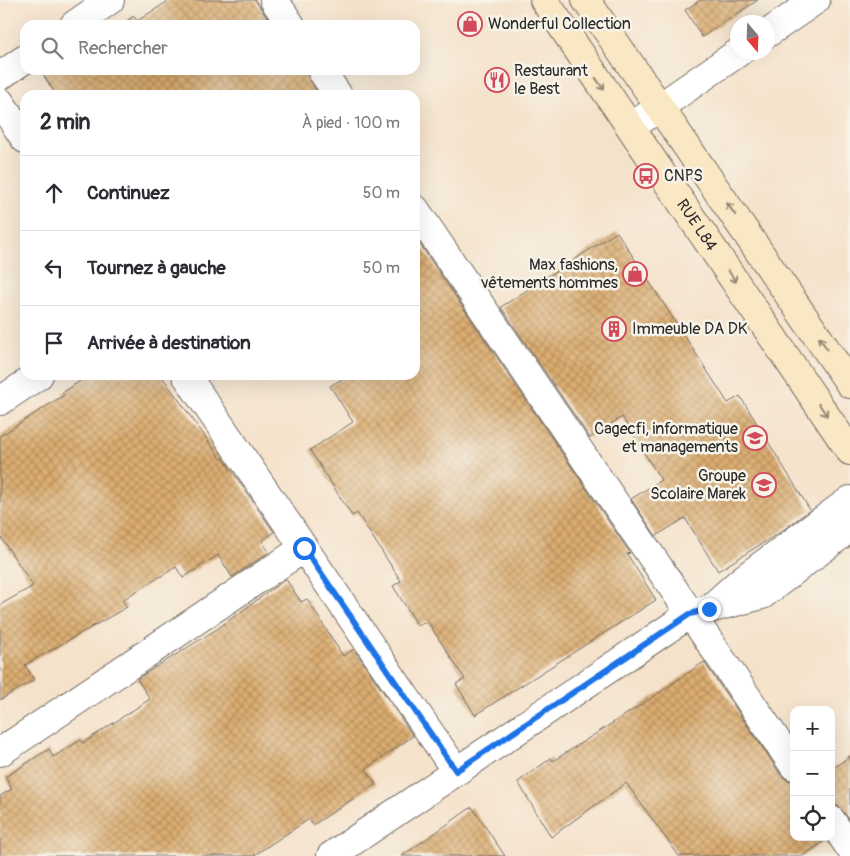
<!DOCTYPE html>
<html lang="fr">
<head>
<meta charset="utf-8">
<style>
  :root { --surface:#fff; --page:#f7f7f7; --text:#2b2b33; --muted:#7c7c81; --line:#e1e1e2 }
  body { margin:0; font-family:Pangolin,sans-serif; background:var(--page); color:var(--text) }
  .controls { position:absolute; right:15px; bottom:15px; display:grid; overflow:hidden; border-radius:10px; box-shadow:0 5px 20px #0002 }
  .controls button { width:45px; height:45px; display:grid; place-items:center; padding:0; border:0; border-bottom:1px solid var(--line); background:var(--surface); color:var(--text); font:25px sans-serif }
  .compass { position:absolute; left:730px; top:15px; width:45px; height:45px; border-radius:50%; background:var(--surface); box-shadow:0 5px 20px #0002; rotate:161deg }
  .stop { position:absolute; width:15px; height:15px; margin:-11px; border:4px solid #1a73e8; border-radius:50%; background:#fff }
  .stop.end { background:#1a73e8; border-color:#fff; box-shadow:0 1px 5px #0008 }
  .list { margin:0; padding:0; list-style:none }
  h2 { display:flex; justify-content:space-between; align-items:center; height:65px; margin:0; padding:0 20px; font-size:21px }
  h2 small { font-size:16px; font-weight:400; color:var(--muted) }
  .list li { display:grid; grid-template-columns:32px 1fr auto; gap:15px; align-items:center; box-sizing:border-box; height:75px; padding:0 20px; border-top:1px solid var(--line) }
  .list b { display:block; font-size:19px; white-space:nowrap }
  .list em { font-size:16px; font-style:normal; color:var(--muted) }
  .icon { flex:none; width:28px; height:28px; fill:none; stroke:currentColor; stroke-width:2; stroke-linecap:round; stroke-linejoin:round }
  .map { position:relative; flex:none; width:850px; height:856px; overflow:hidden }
  .search { position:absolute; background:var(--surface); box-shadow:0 5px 20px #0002; left:20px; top:20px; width:400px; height:55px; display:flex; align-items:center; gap:12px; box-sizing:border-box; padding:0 18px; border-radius:15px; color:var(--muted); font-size:19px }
  .panel { position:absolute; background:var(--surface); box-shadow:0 5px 20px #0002; left:20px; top:90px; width:400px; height:290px; border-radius:15px }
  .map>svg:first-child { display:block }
  .building { fill:url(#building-cross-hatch) }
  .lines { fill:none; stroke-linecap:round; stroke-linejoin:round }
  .street-casing { stroke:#726b63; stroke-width:30 }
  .secondary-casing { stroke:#726b63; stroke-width:30 }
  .street { stroke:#fff; stroke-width:28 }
  .secondary { stroke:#fae7c3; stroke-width:28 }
  .oneway { stroke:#928977 }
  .route { stroke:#1a73e8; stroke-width:6 }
  .labels { text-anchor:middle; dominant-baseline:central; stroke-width:5; stroke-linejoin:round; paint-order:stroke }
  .poi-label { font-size:16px; fill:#2b2b2b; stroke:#f7f3e8; text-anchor:start }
  .street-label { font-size:16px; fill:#2b2b2b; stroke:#f7f3e8 }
</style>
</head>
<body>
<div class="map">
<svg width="850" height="856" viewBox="0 0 850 856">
  <defs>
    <pattern id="building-cross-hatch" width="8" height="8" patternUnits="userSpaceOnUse" patternTransform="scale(1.25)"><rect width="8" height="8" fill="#dcad71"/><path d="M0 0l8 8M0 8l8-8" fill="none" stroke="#b38d5d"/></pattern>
  </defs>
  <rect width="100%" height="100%" fill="#f7f3e8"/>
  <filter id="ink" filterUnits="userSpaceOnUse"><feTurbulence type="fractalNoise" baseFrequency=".02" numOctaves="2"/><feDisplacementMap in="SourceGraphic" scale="10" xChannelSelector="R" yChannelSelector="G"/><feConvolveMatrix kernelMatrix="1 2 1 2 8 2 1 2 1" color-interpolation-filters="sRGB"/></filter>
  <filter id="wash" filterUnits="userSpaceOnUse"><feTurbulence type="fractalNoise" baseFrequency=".0096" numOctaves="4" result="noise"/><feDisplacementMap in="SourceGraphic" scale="20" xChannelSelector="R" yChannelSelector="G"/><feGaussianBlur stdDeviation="1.12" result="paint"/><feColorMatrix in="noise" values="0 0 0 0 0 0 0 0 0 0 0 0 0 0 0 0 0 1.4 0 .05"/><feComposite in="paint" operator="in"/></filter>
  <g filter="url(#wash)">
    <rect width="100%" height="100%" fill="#f5e2cb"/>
    <g id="blocks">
      <!-- building -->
      <path class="building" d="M170,0h85l17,25h-151l13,-9 3,5z
        M700,0h58l-56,37 -17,-27z
        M50,70h255l14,25h-263l-13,-21z
        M617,232l111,171 12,-7 70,114 -31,23 -61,38 -33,-53 -29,18 -25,-37 30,-19 -39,-63 -32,21 -89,-131z
        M415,237l215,316 -3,1 29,46 -181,115 -19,-31 9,-5 -38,-58 -9,5 -25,-40 8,-5 -44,-68 -5,3 -42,-66 43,-28 -23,-36 19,-11h66z
        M89,375h72l60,84 2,-1 51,74 -12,9 7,11 -37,25 -14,-22 -35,23 -7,-11 -54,33 5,7 -102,58 9,15 -34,20v-95l33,-19 -33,-50v-100l64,-41 -2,-2z
        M286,579l15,23 6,-3 36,57 11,-7 59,87 -47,33 10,15 -63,41 -4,-6 -56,37h-253v-60l12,-7 -7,-12 44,-28 4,8 28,-17 2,3 67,-44 -13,-20 80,-50z
        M704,662l77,113 6,5 7,1v56h30l2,3 -23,16h-124l-53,-73 -75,54 -33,-55 33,-24 2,3 97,-62z
        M850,756v64l-12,-14 -7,-1v-35z
        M472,807l33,49h-103z"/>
    </g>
  </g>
  <g filter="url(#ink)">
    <use href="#blocks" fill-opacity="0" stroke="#726b63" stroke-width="1"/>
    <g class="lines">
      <defs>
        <path id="street" d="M274,0l17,25
          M74,25l36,-25
          M768,33l48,-33
          M321,70l17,25
          M0,76l25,-17
          M0,102l25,37
          M631,127l108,-75
          M415,209l379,557
          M186,375l270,396
          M0,401l39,-26
          M714,605l29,-26 107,-79
          M0,752l304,-204
          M831,820l19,28
          M331,856l359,-242 72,-19 88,-67"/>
        <g id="secondary">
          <path id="s1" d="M544,0l306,451"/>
          <path d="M586,0l264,384"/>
        </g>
      </defs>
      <!-- street casing -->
      <use href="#street" class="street-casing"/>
      <!-- secondary casing -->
      <use href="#secondary" class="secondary-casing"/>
      <!-- street -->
      <use href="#street" class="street"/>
      <!-- secondary -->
      <use href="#secondary" class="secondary"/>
    </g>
    <!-- one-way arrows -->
    <defs><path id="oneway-shaft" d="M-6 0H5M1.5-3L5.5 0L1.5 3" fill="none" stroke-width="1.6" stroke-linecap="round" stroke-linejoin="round" transform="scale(1.25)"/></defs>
    <g class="oneway">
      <use href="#oneway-shaft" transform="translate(600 84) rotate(55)"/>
      <use href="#oneway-shaft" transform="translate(731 209) rotate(-125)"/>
      <use href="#oneway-shaft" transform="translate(732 276) rotate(56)"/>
      <use href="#oneway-shaft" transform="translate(823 343) rotate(-124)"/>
      <use href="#oneway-shaft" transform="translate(823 410) rotate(56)"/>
    </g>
  </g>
  <g class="lines" filter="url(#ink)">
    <!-- route -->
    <path class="route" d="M304,548l152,223 234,-157 19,-5"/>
  </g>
  <!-- icons -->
  <defs>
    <symbol id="shop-ring" viewBox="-11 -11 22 22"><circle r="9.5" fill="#f7f3e8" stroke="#d1495b" stroke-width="1.5"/><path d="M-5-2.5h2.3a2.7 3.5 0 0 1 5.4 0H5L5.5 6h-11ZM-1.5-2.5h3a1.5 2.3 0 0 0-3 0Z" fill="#d1495b"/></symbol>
    <symbol id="restaurant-ring" viewBox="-11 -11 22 22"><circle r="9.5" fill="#f7f3e8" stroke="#d1495b" stroke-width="1.5"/><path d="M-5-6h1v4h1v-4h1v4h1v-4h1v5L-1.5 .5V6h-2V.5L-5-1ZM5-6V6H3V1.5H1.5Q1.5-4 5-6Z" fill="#d1495b"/></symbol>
    <symbol id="bus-ring" viewBox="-11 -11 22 22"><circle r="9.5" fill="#f7f3e8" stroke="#d1495b" stroke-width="1.5"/><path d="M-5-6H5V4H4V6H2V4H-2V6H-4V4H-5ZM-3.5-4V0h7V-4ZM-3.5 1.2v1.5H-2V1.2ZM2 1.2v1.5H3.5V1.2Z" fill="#d1495b"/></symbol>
    <symbol id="building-ring" viewBox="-11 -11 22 22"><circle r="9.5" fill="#f7f3e8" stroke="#d1495b" stroke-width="1.5"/><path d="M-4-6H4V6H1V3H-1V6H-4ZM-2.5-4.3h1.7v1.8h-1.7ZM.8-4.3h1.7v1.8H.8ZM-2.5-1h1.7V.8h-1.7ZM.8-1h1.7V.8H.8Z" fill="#d1495b"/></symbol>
    <symbol id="university-ring" viewBox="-11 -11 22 22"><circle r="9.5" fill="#f7f3e8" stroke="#d1495b" stroke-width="1.5"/><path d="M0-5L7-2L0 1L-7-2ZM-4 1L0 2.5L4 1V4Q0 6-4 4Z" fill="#d1495b"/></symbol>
    <symbol id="school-ring" viewBox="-11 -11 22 22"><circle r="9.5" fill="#f7f3e8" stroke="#d1495b" stroke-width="1.5"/><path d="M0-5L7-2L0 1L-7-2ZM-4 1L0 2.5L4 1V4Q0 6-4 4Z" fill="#d1495b"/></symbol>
  </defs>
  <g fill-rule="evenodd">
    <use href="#shop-ring" x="456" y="10" width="28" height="28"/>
    <use href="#restaurant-ring" x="483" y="66" width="28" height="28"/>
    <use href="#bus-ring" x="632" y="162" width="28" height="28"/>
    <use href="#shop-ring" x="621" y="260" width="28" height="28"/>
    <use href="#building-ring" x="600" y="315" width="28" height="28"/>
    <use href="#university-ring" x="741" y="424" width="28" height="28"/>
    <use href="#school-ring" x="750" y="471" width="28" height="28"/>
  </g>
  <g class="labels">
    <!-- poi labels -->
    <g class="poi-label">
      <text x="488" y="24">Wonderful Collection</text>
      <text x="514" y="71">Restaurant<tspan x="514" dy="18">le Best</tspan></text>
      <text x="664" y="176">CNPS</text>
      <text x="618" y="265" text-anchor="end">Max fashions,<tspan x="618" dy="18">vêtements hommes</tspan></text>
      <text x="632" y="329">Immeuble DA DK</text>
      <text x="738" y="429" text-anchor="end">Cagecfi, informatique<tspan x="738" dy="18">et managements</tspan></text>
      <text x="746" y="476" text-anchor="end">Groupe<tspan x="746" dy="18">Scolaire Marek</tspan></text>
    </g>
    <!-- street labels -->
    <g class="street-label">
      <text stroke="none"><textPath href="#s1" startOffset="272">RUE L84</textPath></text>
    </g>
  </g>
</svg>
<div class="controls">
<button>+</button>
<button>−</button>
<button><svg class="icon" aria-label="locate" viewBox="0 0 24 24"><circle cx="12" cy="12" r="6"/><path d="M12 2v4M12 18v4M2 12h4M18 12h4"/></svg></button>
</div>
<svg class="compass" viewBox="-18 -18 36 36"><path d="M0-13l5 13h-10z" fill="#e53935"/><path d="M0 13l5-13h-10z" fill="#7c7c81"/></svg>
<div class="stop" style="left:304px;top:548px"></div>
<div class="stop end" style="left:709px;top:609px"></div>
<div class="search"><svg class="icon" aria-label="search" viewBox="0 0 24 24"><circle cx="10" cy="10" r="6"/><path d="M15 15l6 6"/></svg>Rechercher</div>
<section class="panel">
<h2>2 min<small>À pied · 100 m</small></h2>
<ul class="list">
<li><svg class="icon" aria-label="ahead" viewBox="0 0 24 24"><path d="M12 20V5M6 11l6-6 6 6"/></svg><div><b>Continuez</b></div><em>50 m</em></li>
<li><svg class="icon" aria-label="left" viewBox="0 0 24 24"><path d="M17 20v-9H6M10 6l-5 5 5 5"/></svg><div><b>Tournez à gauche</b></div><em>50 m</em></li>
<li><svg class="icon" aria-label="arrive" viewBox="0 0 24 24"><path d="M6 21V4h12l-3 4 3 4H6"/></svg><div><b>Arrivée à destination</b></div></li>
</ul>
</section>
</div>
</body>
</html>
